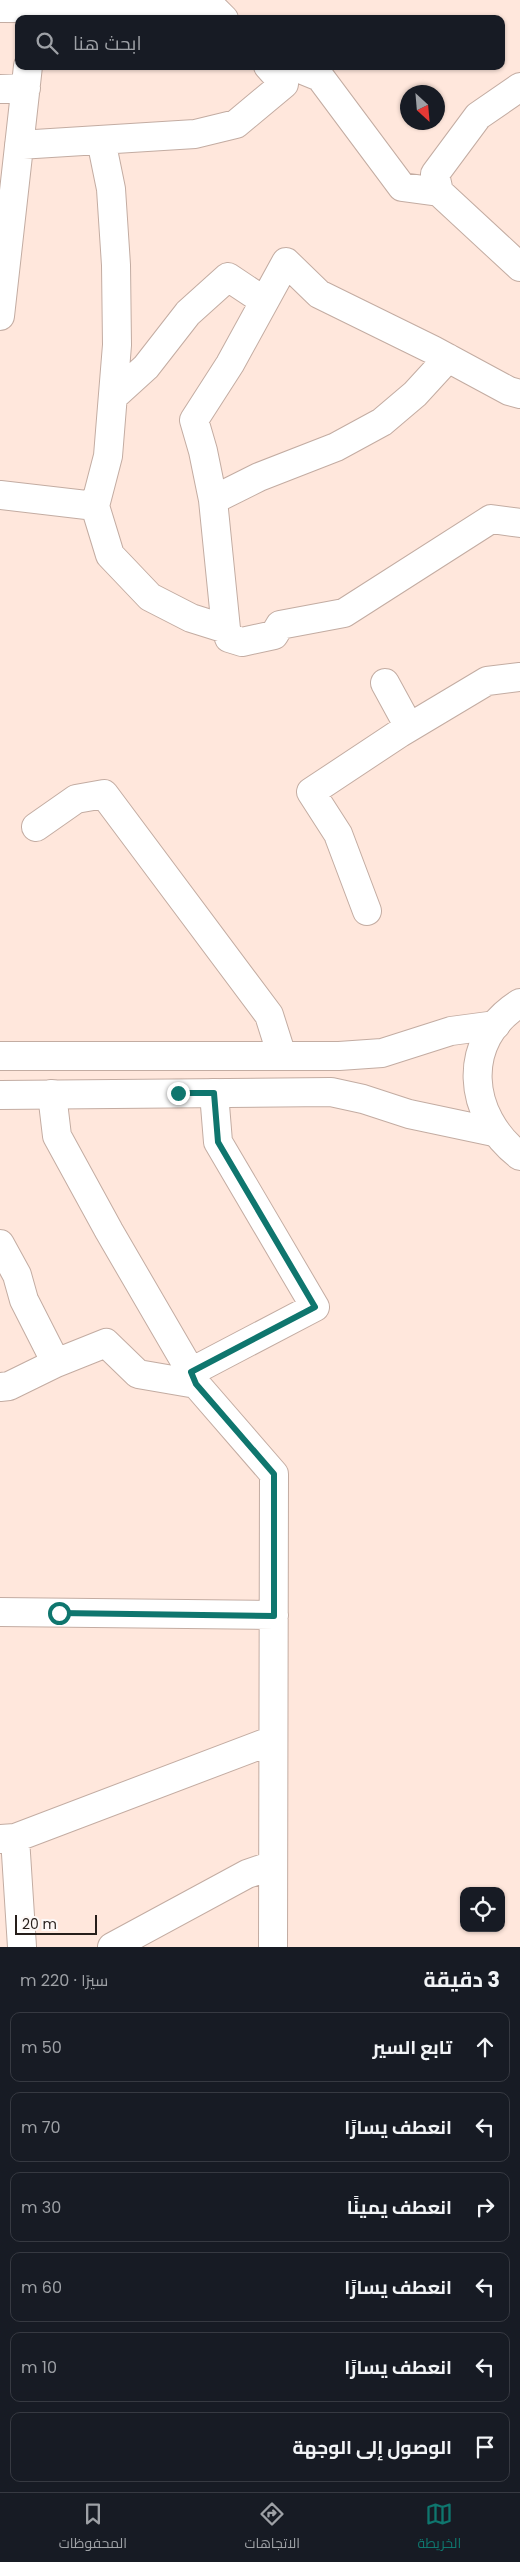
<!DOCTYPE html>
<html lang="ar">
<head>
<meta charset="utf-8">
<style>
  :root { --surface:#171b24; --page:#20242c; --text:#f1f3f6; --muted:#9ea1a6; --line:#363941; --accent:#0f766e }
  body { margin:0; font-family:Poppins,Cairo,sans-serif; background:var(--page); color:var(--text); direction:rtl }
  .controls { position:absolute; right:15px; bottom:15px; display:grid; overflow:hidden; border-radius:10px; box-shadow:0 1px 4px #0004 }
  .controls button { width:45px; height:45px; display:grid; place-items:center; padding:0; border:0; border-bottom:1px solid var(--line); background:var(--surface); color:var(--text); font:25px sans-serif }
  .compass { position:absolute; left:400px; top:85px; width:45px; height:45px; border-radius:50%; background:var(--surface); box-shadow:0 1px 4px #0004; rotate:154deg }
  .scale { position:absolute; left:15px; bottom:12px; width:82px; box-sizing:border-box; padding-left:5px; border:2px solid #261e1a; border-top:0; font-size:14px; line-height:18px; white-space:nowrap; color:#261e1a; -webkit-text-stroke:4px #fdf8f6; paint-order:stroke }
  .stop { position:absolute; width:15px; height:15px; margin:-11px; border:4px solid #0f766e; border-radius:50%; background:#fff }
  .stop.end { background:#0f766e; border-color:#fff; box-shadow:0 1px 5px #0008 }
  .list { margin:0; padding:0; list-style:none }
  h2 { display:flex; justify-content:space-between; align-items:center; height:65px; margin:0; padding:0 20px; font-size:21px }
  h2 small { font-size:16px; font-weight:400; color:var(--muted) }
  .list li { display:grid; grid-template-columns:32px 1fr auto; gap:15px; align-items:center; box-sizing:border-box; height:70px; margin:0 10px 10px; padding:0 10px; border:1px solid var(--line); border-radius:10px }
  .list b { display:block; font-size:19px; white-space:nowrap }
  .list em { font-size:16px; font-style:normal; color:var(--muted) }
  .icon { flex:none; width:28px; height:28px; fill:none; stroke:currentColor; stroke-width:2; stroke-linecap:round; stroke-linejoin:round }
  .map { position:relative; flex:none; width:520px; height:1947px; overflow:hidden; direction:ltr }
  .search { position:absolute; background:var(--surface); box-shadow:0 1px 4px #0004; left:15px; right:15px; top:15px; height:55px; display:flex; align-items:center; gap:12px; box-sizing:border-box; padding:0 18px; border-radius:10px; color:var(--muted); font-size:19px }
  .sheet { height:545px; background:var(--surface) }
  nav { display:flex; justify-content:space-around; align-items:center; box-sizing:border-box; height:70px; border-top:1px solid var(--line); background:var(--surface); font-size:14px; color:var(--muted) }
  nav a { display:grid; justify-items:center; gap:2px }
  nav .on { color:var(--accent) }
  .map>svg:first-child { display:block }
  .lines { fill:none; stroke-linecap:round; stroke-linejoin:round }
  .minor-casing { stroke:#c3aca2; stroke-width:30 }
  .tertiary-casing { stroke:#c3aca2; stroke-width:30 }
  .secondary-casing { stroke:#c3aca2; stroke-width:30 }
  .minor { stroke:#fff; stroke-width:28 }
  .tertiary { stroke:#fff; stroke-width:28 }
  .secondary { stroke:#fff; stroke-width:28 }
  .route { stroke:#0f766e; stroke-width:6 }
</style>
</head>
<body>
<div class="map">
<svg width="520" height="1947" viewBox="0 0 520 1947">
  <rect width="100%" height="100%" fill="#ffe7dc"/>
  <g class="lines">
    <defs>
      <path id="minor" d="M0,8l214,1 10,10
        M293,66l27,11 82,110 37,5
        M520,87l-42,29 -43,58 4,18 81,75
        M0,89l26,-1
        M101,140l10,49 5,76 1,80 -9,111 -13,50 15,49 40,42 41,21 35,11 -13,-129
        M19,145l176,-11 41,-10 48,-40 -16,-18
        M0,316l28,-250
        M448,358l-33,36 -33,28 -46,25 -77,30 -46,23 -10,-49 -9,-31 36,-56 56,-102 33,32 114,56 76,41 11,3
        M113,397l33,-30 42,-54 40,-36 36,24
        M0,495l95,11
        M226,629l3,9 13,4 32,-7 6,-10 64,-12 147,-94 29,4
        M385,683l24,44
        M36,827l40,-28 28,-5 165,221 13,41
        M367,911l-29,-77 -27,-42 89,-59 87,-52 33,-4
        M52,1094l5,42 52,95 82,141
        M0,1244l17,31 7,25 32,63
        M196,1384l-5,-12 124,-65 -97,-165 -4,-49
        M0,1387l9,-1 47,-23 50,-20 32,31 58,10 78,90 -1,473
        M0,1612l274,3
        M15,1838l7,109
        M0,1839l15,-1 258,-98
        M112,1947l135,-73 26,-9"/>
      <path id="tertiary" d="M0,1056h339l43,-3 69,-22 45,-6
        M0,1095l331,-3 32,7 46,15 85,18"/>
      <path id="secondary" d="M520,1003c-60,37 -53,113 0,153"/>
    </defs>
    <!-- minor casing -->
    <use href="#minor" class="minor-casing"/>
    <!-- tertiary casing -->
    <use href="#tertiary" class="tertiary-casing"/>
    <!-- secondary casing -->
    <use href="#secondary" class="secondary-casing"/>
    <!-- minor -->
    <use href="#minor" class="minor"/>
    <!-- tertiary -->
    <use href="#tertiary" class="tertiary"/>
    <!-- secondary -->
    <use href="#secondary" class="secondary"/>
  </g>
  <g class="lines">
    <!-- route -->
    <path class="route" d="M59,1613l215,3v-142l-78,-90 -5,-12 124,-65 -97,-165 -4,-49h-36"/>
  </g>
</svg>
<div class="controls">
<button><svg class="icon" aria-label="locate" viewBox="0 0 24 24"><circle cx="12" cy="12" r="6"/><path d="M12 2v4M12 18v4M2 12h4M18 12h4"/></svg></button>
</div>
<svg class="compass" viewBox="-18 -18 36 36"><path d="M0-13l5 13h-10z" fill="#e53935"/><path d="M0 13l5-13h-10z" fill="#9ea1a6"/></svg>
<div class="scale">20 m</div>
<div class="stop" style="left:59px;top:1613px"></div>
<div class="stop end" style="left:178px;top:1093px"></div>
<div class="search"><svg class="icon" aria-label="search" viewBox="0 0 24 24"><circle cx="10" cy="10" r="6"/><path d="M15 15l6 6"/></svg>ابحث هنا</div>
</div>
<section class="sheet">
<h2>3 دقيقة<small>سيرًا · 220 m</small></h2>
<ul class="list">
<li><svg class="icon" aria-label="ahead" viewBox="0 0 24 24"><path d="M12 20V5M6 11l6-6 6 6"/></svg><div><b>تابع السير</b></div><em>50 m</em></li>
<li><svg class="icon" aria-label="left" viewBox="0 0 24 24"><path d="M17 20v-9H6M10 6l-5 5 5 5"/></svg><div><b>انعطف يسارًا</b></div><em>70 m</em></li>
<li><svg class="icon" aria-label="right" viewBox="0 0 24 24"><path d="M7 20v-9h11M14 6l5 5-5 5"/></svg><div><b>انعطف يمينًا</b></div><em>30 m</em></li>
<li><svg class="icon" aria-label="left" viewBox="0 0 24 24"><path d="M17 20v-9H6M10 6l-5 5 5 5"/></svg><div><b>انعطف يسارًا</b></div><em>60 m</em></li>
<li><svg class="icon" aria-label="left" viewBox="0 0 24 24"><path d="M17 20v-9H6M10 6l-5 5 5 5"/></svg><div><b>انعطف يسارًا</b></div><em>10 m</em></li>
<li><svg class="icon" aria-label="arrive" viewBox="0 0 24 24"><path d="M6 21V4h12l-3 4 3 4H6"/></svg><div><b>الوصول إلى الوجهة</b></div></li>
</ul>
</section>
<nav>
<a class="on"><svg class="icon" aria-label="map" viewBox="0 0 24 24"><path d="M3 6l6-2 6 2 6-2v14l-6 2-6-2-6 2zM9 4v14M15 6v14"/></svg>الخريطة</a>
<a><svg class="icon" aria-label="directions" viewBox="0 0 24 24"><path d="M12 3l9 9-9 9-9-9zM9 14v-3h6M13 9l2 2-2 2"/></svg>الاتجاهات</a>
<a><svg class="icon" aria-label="saved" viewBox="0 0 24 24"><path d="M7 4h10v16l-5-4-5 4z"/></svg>المحفوظات</a>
</nav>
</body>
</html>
